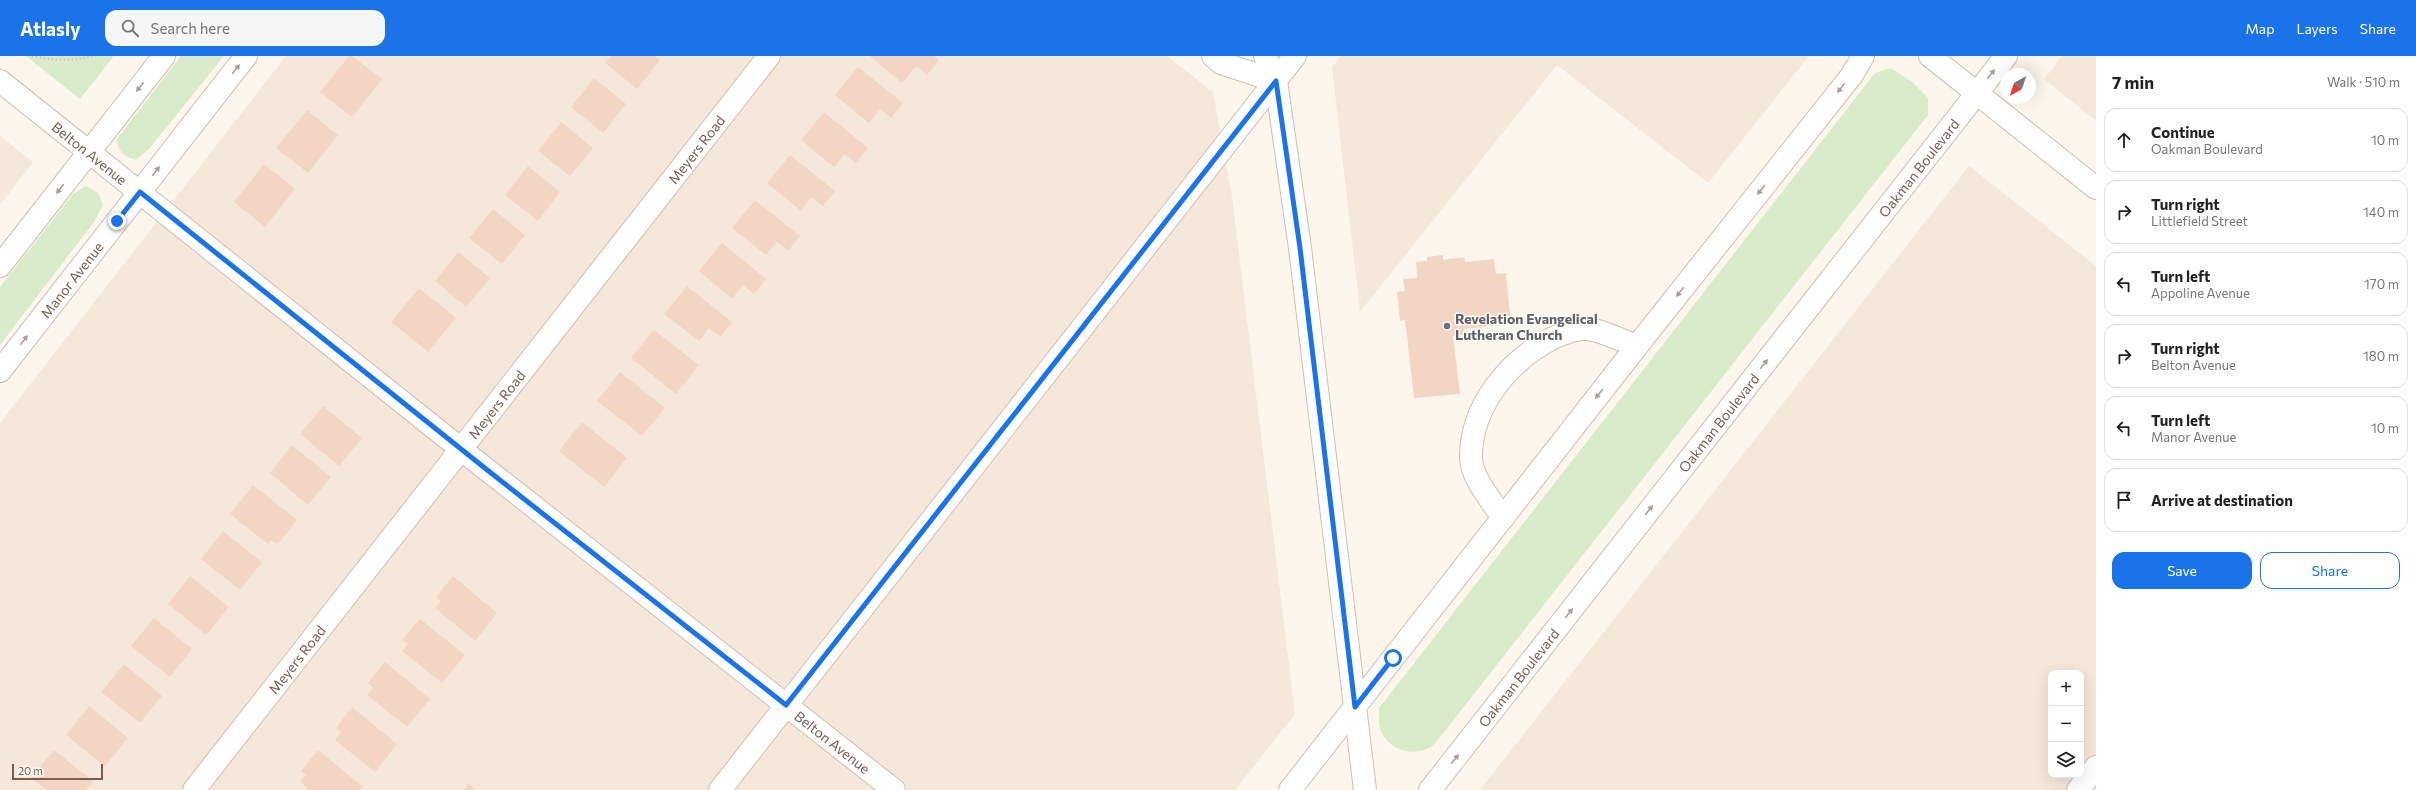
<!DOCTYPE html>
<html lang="en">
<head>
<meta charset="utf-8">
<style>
  :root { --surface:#fff; --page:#f6f6f6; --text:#222; --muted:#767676; --line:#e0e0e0; --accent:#1a73e8 }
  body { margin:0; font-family:Commissioner,sans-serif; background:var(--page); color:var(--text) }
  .controls { position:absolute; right:12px; bottom:12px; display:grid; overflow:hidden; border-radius:8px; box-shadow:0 4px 16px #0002 }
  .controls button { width:36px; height:36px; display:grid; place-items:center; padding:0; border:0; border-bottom:1px solid var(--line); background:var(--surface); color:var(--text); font:20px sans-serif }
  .compass { position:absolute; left:2000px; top:12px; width:36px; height:36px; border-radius:50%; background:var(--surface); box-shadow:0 4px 16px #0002; rotate:220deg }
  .scale { position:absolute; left:12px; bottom:10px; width:91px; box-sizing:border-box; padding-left:4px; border:2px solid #7a5c4d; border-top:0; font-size:11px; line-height:14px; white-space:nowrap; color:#7a5c4d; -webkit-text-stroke:3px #fffaf3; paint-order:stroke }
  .stop { position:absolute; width:12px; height:12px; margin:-9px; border:3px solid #1a73e8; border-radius:50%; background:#fff }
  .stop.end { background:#1a73e8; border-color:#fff; box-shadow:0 1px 4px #0008 }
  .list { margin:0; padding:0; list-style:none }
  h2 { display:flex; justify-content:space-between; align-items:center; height:52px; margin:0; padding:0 16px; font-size:17px }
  h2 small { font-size:13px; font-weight:400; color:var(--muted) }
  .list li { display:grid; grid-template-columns:26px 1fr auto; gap:12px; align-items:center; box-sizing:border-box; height:64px; margin:0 8px 8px; padding:0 8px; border:1px solid var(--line); border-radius:12px }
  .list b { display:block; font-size:15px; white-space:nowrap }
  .list p { margin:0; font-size:13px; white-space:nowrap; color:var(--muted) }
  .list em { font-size:13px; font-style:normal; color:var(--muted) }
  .actions { display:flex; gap:8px; padding:12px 16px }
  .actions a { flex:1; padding:9px 0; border:1px solid var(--accent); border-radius:12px; text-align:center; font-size:14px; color:var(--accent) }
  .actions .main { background:var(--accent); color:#fff }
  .icon { flex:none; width:22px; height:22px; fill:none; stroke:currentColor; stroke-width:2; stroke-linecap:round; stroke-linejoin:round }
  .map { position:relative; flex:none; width:2096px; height:734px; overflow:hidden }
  header { display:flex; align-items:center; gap:24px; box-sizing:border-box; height:56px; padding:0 20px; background:var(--accent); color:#fff }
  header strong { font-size:19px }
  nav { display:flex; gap:22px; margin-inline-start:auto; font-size:14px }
  .search { width:280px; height:36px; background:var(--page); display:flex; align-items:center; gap:10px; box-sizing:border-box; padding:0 14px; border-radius:12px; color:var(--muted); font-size:15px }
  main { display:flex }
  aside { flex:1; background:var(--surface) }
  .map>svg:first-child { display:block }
  .residential { fill:#f5e8da; fill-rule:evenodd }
  .green { fill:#d8ecc9 }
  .building { fill:#f3d5c3 }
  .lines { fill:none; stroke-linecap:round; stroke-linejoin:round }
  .minor-casing { stroke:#d1beb0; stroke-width:24 }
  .path { stroke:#d9b8a5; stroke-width:2.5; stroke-dasharray:1 3; stroke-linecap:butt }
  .minor { stroke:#fff; stroke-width:22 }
  .oneway { fill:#af9d94 }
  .route { stroke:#1a73e8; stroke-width:5 }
  .worship-dot { fill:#6b7280; stroke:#fffaf3; stroke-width:1.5 }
  .labels { text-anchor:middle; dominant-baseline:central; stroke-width:3; stroke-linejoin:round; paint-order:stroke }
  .street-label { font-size:14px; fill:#7a5c4d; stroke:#fffaf3 }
  .worship-label { font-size:14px; font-weight:bold; fill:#5b616d; stroke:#fffaf3; text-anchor:start }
</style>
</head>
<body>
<header>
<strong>Atlasly</strong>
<div class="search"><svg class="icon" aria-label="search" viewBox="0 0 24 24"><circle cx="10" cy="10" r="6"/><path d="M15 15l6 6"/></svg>Search here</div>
<nav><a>Map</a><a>Layers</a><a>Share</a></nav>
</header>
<main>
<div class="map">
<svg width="2096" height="734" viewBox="0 0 2096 734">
  <rect width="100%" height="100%" fill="#fdf6ec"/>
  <!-- residential -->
  <path class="residential" d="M286,0h881l46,36 19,104 63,518 -60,76h-1235v-367z
    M1341,0h468l-101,127 -151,-118 -197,247 -28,-245z
    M2062,0h34v65l-52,-42z
    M0,80l33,26 -33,43z
    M1969,110l127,100v524h-616zM2051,617h30v102h-30z"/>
  <!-- green -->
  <path class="green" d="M26,0h88l-34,43z
    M181,0h43l-75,93 -13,11c-13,-4 -16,-7 -20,-20z
    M1891,12l21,14 16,16v17l-494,630c-17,12 -42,8 -52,-12 -4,-7 -3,-17 -3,-25l496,-635z
    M86,130l12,7 5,12 -9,17 -94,123v-58l73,-93z"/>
  <!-- building -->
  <path class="building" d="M349,0h3l30,23 -30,38 -32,-25z
    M611,0h43l6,4 -23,29 -32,-26z
    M870,0h64l5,4 -12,15 -11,-9 -14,17z
    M858,11l45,36 -12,15 -11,-9 -11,14 -34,-28z
    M594,22l32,26 -23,29 -32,-26z
    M307,54l31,25 -30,38 -32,-25z
    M824,56l44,36 -12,15 -11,-9 -11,13 -33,-27z
    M561,66l32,26 -23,28 -32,-25z
    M790,99l45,36 -12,15 -12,-9 -10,14 -34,-28z
    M264,108l31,25 -30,38 -31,-25z
    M528,110l32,26 -22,29 -33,-26z
    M755,144l45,36 -12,15 -11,-9 -11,13 -34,-27z
    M493,153l32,26 -23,29 -33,-26z
    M722,187l44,36 -12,15 -11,-9 -11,14 -33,-28z
    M458,196l32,26 -24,29 -31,-26z
    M1443,199v5l21,-3 1,5 29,-3 2,15 10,-1 5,51 -47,5 1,6 -12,1 7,58 -46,4 -9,-78 -5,1 -3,-29 8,-1 -2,-12 14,-1 -1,-16 11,-1v-4z
    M687,230l45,36 -12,15 -11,-9 -10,13 -35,-27z
    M419,232l37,30 -28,34 -37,-30z
    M654,274l45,35 -23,29 -45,-36z
    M620,316l45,36 -23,28 -45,-35z
    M323,350l39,32 -23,28 -39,-32z
    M582,366l45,36 -23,29 -45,-36z
    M292,389l39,32 -23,28 -38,-32z
    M253,429l44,35 -19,24 -7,-4 -3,4 -38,-30z
    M223,475l39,31 -22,28 -39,-31z
    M190,520l39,31 -23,28 -38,-31z
    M453,520l44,37 -22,28 -40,-33 6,-7 -5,-4z
    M154,562l38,31 -22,28 -39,-31z
    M420,563l45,36 -23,28 -40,-32 6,-7 -6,-4z
    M385,606l45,37 -23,28 -40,-32 6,-7 -5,-5z
    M124,608l38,32 -22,27 -39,-31z
    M89,650l39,32 -23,28 -39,-31z
    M352,651l45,37 -22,28 -40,-32 6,-8 -5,-4z
    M54,694l39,31 -7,9h-39l-16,-12z
    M318,694l45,37 -3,3h-51l-9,-8 6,-7 -5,-4z
    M469,728l7,6h-12z"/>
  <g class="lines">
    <defs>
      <g id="minor">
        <path d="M1213,0l8,7 55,18"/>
        <path d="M1265,0l11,25 24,167 65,542"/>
        <path d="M1930,0l166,132"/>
        <path id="s1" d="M0,25l486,388 408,321"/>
        <path d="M0,210l164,-210"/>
        <path id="s2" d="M0,315l246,-315"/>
        <path d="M1503,462c-11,-17 -32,-40 -32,-61 0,-51 37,-95 80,-118 10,-5 25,-11 37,-10 16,2 34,12 49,17"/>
        <path id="s3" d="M194,734l575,-734"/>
        <path d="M720,734l575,-734"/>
        <path d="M1290,734l347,-444 215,-271 11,-19"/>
        <path id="s4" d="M1430,734l576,-734"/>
        <path d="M2078,734l18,-23"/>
      </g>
    </defs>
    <!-- minor casing -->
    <use href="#minor" class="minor-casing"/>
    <!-- path -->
    <path class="path" d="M32,0c21,5 40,5 61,0"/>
    <!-- minor -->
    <use href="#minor" class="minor"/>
  </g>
  <!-- one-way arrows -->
  <defs><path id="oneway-solid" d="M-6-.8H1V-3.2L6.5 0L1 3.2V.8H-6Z"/></defs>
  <g class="oneway">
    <use href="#oneway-solid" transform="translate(236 13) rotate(-52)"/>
    <use href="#oneway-solid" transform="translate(1991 18) rotate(-51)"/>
    <use href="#oneway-solid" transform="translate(140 31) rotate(128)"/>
    <use href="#oneway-solid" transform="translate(1841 32) rotate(128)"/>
    <use href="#oneway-solid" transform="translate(156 115) rotate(-52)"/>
    <use href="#oneway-solid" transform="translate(60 133) rotate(128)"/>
    <use href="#oneway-solid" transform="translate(1761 134) rotate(128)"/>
    <use href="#oneway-solid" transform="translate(1680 236) rotate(128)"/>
    <use href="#oneway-solid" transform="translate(24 284) rotate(-52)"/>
    <use href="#oneway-solid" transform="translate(1764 308) rotate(-52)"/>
    <use href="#oneway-solid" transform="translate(1599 338) rotate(128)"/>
    <use href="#oneway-solid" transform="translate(1649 454) rotate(-52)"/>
    <use href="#oneway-solid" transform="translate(1569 557) rotate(-52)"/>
    <use href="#oneway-solid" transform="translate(1455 703) rotate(-52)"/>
  </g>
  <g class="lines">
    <!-- route -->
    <path class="route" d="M117,165l23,-29 346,277 300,236 490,-624 24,167 55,459 38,-49"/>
  </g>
  <!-- markers -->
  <circle class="worship-dot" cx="1447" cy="270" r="4"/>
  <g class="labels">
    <!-- street labels -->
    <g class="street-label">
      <text stroke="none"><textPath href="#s3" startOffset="814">Meyers Road</textPath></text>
      <text stroke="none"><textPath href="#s1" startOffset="115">Belton Avenue</textPath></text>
      <text stroke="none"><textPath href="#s4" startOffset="791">Oakman Boulevard</textPath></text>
      <text stroke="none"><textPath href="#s2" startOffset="116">Manor Avenue</textPath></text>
      <text stroke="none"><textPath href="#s3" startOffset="490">Meyers Road</textPath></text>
      <text stroke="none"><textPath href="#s4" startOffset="467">Oakman Boulevard</textPath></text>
      <text stroke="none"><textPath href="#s3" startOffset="166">Meyers Road</textPath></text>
      <text stroke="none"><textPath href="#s4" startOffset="143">Oakman Boulevard</textPath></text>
      <text stroke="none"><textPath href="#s1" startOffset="1063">Belton Avenue</textPath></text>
    </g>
    <!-- worship labels -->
    <g class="worship-label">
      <text x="1455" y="262">Revelation Evangelical<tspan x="1455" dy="16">Lutheran Church</tspan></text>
    </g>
  </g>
</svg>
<div class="controls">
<button>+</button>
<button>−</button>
<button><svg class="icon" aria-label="layers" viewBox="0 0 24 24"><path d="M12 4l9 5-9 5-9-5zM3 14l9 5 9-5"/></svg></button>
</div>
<svg class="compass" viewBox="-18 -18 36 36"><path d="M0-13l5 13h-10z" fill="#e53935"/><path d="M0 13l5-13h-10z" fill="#767676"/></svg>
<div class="scale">20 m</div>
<div class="stop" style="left:1393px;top:602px"></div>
<div class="stop end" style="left:117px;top:165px"></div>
</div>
<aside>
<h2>7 min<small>Walk · 510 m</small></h2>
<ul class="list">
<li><svg class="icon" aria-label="ahead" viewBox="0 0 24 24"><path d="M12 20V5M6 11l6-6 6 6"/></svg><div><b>Continue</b><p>Oakman Boulevard</p></div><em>10 m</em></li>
<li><svg class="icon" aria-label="right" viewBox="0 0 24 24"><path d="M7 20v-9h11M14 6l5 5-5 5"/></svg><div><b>Turn right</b><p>Littlefield Street</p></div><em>140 m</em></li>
<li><svg class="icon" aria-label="left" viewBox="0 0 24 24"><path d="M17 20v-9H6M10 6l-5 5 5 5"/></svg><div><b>Turn left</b><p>Appoline Avenue</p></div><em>170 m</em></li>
<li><svg class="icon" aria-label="right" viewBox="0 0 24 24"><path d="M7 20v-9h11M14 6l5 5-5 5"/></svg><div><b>Turn right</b><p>Belton Avenue</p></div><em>180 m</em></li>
<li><svg class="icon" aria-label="left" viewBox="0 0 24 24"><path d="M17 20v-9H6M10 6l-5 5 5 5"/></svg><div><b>Turn left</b><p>Manor Avenue</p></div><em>10 m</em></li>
<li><svg class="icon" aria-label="arrive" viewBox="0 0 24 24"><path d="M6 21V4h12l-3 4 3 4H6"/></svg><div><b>Arrive at destination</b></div></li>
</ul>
<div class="actions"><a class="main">Save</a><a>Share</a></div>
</aside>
</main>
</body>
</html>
